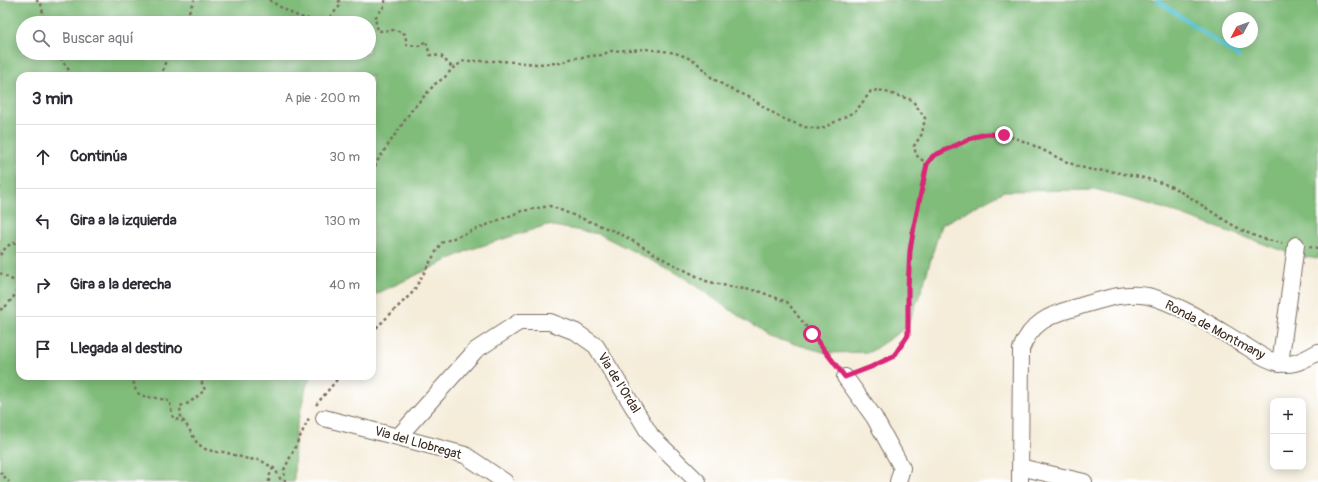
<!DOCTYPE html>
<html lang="es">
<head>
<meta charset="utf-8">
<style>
  :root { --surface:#fff; --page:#f7f7f7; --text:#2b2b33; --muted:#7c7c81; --line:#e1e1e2 }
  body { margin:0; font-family:Pangolin,sans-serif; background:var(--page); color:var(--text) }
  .controls { position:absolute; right:12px; bottom:12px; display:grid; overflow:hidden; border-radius:8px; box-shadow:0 2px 10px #0003 }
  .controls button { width:36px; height:36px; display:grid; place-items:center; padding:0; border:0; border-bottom:1px solid var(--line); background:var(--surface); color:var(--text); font:20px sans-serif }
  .compass { position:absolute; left:1222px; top:12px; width:36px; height:36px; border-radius:50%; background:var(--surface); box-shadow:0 2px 10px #0003; rotate:229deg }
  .stop { position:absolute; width:12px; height:12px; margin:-9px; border:3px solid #db2777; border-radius:50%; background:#fff }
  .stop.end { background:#db2777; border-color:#fff; box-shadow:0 1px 4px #0008 }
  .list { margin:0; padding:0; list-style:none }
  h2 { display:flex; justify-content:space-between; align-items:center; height:52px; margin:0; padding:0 16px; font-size:17px }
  h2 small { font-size:13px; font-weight:400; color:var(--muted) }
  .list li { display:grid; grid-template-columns:26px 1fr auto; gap:12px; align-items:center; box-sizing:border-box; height:64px; padding:0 16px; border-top:1px solid var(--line) }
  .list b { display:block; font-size:15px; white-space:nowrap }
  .list em { font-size:13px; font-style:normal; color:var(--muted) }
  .icon { flex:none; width:22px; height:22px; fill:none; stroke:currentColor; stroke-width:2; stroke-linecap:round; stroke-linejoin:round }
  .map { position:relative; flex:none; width:1318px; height:482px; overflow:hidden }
  .search { position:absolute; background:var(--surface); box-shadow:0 2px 10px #0003; left:16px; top:16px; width:360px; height:44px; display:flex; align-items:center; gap:10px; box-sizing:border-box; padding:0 14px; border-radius:22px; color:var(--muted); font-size:15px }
  .panel { position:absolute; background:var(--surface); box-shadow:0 2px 10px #0003; left:16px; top:72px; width:360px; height:308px; border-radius:12px }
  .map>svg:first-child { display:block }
  .forest { fill:#80bc7a; stroke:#5e734c; fill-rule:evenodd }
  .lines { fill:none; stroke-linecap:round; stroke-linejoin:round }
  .stream { stroke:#5cc5d7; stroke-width:4 }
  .minor-casing { stroke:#7c6e60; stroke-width:18 }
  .path { stroke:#7c6e60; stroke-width:2.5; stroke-dasharray:3 3; stroke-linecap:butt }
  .minor { stroke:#fff; stroke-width:16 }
  .route { stroke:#db2777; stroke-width:5 }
  .labels { text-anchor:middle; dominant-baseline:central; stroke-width:4; stroke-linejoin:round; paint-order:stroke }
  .street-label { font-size:13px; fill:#3b2a1e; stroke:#fff }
</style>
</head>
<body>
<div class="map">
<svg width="1318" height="482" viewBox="0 0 1318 482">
  <rect width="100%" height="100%" fill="#fff"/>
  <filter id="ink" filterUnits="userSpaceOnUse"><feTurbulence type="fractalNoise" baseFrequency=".025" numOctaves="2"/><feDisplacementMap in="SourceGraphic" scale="8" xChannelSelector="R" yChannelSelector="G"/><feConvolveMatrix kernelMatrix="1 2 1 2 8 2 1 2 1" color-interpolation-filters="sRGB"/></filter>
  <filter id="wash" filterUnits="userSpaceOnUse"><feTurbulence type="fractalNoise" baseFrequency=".012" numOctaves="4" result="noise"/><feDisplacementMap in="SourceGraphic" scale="16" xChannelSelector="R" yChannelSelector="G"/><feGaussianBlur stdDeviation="0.9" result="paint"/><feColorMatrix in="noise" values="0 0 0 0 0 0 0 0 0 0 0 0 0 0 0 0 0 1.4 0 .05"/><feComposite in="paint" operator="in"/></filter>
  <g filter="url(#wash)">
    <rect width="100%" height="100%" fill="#f5edda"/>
    <!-- forest -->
    <path class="forest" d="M0,0h1318v259l-20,-3 -139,-49 -61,-17 -94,1 -63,34 -18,61 -16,41 -37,25 -43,1 -58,-16 -89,-62 -81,-41 -52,-9 -78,25 -97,46v-220h-352v300h292l-5,8 -12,49 -1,49h-294zM1228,18h24v24h-24zM23,23h346v30h-346z"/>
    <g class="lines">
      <!-- stream -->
      <path class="stream" d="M1157,0l82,57"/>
    </g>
  </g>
  <g filter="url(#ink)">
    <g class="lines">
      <defs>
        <path id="minor" d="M1280,364l16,-119
          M845,377l29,40 28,51 -4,14
          M324,418l74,19 67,18 40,27
          M398,437l78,-87 43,-28h31l26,10 20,14 55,90 47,46
          M1020,467l64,15
          M1020,482l1,-133c10,-26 28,-34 53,-41 24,-7 49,-17 74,-12 30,7 67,32 93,47 13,8 30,21 46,21 11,0 22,-7 31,-12"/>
      </defs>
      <!-- minor casing -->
      <use href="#minor" class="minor-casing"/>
      <!-- path -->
      <path class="path" d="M36,0l5,4 4,19
        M269,0c22,13 33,23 60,18l10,-11v-7
        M385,0v5l-10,13 3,13 18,-1 9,4 2,11 12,1 7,-5 4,14 11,1 12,12
        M184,23l10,-23
        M57,53l16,23
        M160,76l4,-8 3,-15
        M372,172l6,-12 33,-49 24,-27 10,-7 8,-9 11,-7h38l34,3 24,-1 13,-5 28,-3 10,-4 35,-2 24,3 9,2 16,7 17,17 18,11 22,10 29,19 24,9 16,2 35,-18 15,-20 8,-1 33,10 13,18 -3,16 -8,12 2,9 11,9
        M1309,247l9,1
        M0,255l7,-9 13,-5
        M0,273l20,11
        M0,310l6,-4 7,-8 7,-13
        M372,332l41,-40 28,-49 81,-32 28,-5 69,27 48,28 39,20 25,6 27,4 29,11 50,64
        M857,372l14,-5 23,-11 14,-21v-48l2,-36 4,-25 13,-62c8,-11 18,-14 30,-20 8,-3 16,-8 25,-9 37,-6 68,24 102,33 10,3 20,2 30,4 17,3 43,8 58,15 27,14 51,35 78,47 10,4 21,7 32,9
        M132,376l4,16c11,7 14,4 25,7 4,0 7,2 10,4l-1,2 3,13 11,4
        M199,376l6,14 -16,13 -9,3 1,12 5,6 11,19 8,6 11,3h8l24,7 12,1 15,9 7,13
        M316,405l24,-29
        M0,472l9,10
        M269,482v-5l4,-9
        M285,482l-1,-12 25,-52h2"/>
      <!-- minor -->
      <use href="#minor" class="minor"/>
    </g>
  </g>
  <g class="lines" filter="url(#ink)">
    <!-- route -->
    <path class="route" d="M812,334l33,43 26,-10 23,-11 14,-21v-48l2,-36 4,-25 13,-62 6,-8 41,-19 13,-3 17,1"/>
  </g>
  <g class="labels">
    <!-- street labels -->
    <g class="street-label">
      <text transform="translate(1215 330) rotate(28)">Ronda de Montmany</text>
      <text transform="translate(619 383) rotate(58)">Via de l'Ordal</text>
      <text transform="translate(418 443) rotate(16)">Via del Llobregat</text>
    </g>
  </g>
</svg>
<div class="controls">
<button>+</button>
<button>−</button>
</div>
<svg class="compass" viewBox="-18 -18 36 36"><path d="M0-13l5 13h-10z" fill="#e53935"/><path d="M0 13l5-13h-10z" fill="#7c7c81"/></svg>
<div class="stop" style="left:812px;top:334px"></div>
<div class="stop end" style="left:1004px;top:135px"></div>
<div class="search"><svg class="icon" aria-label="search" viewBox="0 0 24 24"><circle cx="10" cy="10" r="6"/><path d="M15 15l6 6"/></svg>Buscar aquí</div>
<section class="panel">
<h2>3 min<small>A pie · 200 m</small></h2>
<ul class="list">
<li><svg class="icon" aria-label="ahead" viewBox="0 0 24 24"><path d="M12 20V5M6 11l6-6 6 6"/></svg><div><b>Continúa</b></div><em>30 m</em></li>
<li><svg class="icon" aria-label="left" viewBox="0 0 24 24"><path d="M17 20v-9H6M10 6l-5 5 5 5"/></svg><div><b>Gira a la izquierda</b></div><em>130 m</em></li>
<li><svg class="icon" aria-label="right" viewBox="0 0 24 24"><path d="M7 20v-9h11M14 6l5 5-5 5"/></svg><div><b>Gira a la derecha</b></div><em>40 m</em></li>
<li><svg class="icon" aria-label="arrive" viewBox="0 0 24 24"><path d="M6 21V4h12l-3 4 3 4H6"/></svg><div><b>Llegada al destino</b></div></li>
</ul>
</section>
</div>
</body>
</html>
